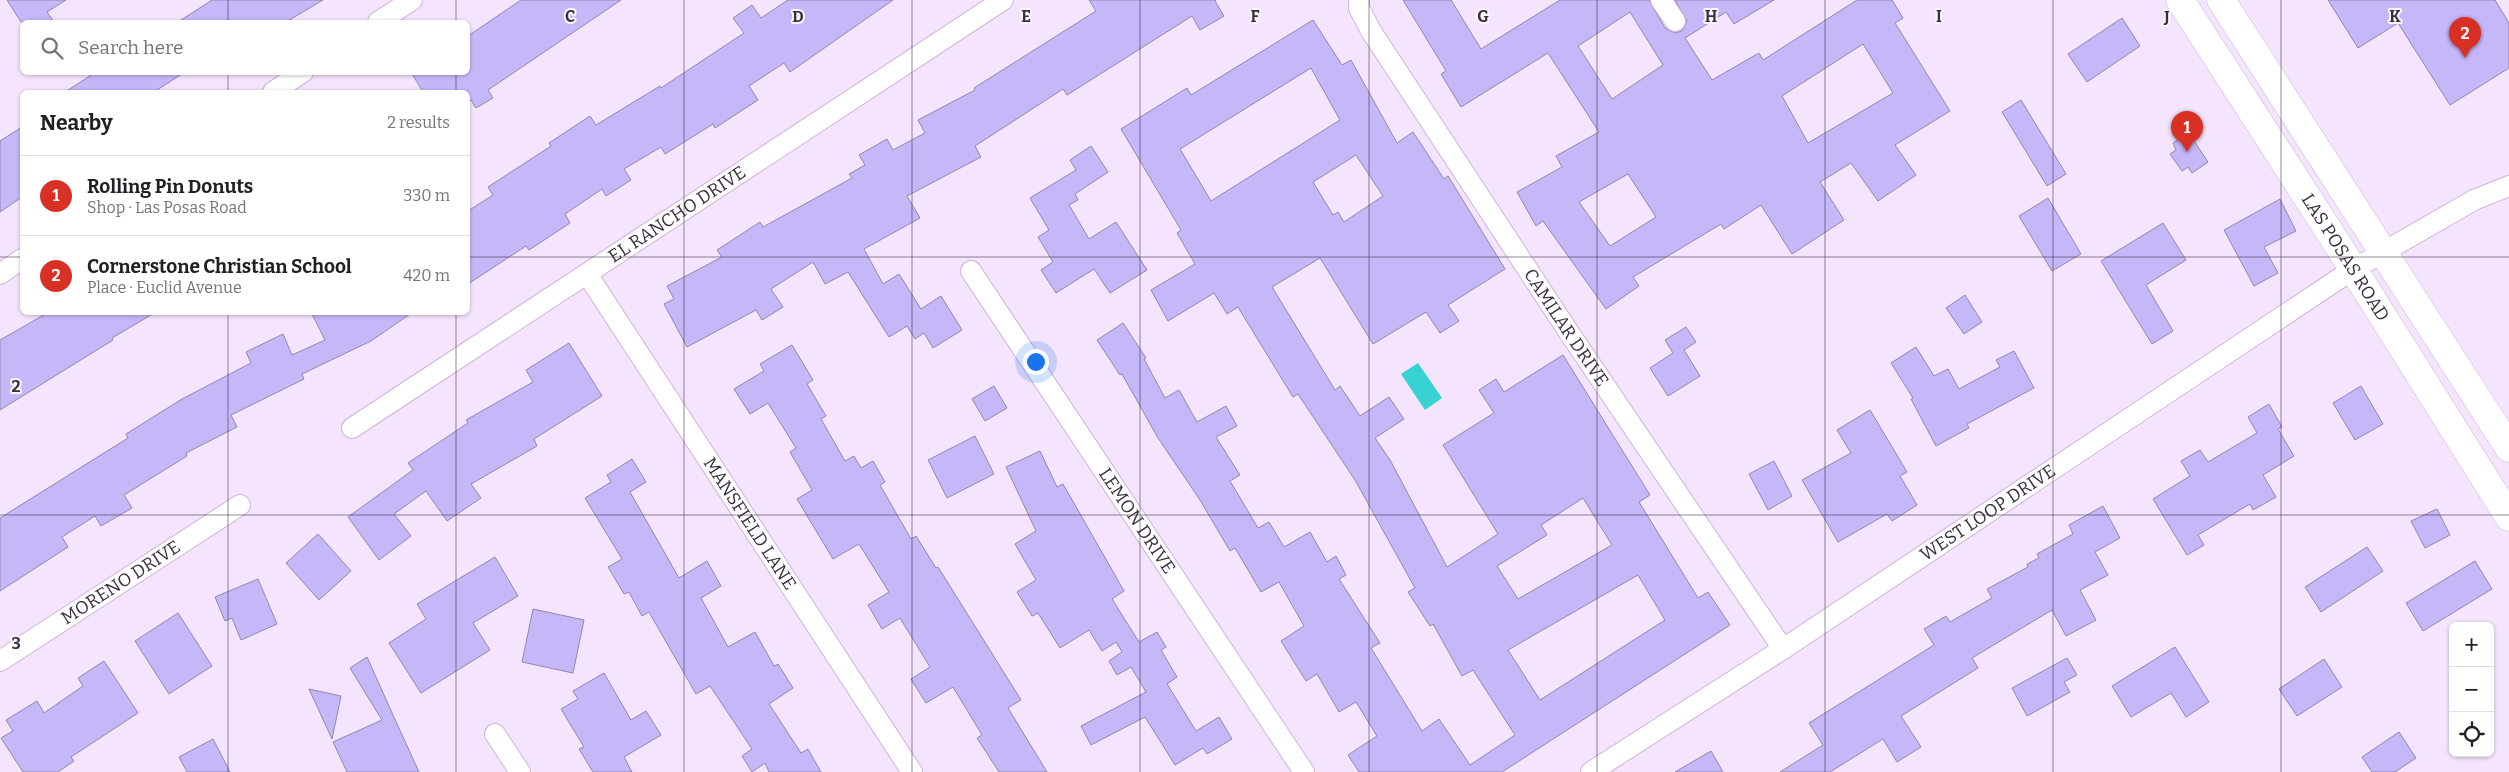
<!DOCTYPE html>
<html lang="en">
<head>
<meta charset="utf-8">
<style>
  :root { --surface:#fff; --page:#f6f6f6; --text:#202124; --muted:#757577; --line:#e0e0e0; --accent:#d93025 }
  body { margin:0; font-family:Bitter,serif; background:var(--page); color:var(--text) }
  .controls { position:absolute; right:15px; bottom:15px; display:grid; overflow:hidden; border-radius:8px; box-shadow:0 1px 4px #0004 }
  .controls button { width:45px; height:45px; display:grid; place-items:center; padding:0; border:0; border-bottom:1px solid var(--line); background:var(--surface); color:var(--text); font:25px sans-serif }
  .you { position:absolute; left:1035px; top:361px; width:18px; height:18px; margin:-12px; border:4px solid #fff; border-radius:50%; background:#1a73e8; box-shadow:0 0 0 8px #1a73e833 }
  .badge { display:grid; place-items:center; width:32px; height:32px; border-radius:50%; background:var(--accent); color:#fff; font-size:16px; font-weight:700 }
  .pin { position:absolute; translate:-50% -41px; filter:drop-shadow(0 1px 2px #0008) }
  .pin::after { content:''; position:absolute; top:26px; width:18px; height:15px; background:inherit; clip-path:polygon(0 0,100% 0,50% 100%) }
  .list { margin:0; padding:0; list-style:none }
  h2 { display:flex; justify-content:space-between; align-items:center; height:65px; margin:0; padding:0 20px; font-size:21px }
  h2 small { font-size:16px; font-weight:400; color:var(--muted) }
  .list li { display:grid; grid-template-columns:32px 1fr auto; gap:15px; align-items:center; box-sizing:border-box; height:80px; padding:0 20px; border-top:1px solid var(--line) }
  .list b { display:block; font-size:19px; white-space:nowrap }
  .list p { margin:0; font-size:16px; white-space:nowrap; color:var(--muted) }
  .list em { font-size:16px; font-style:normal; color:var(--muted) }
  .icon { flex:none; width:28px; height:28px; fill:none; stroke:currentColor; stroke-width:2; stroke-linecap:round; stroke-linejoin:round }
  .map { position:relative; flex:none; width:2509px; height:772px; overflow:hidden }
  .search { position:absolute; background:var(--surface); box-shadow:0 1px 4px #0004; left:20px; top:20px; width:450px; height:55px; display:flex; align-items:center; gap:12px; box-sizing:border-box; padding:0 18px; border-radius:8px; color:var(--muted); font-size:19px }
  .panel { position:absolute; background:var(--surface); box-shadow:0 1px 4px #0004; left:20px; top:90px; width:450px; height:225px; border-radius:8px }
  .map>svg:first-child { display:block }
  .water { fill:#37d3d2 }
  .building { fill:#c6b7f9; stroke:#9087b1; fill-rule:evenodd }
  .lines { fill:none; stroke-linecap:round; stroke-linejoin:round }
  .minor-casing { stroke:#ceb3db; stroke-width:22 }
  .secondary-casing { stroke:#ceb3db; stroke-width:29 }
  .minor { stroke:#fff; stroke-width:20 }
  .secondary { stroke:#fff; stroke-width:28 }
  .grid { fill:none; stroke:#392e3e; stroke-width:1; stroke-opacity:0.55 }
  .labels { text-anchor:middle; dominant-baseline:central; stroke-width:4; stroke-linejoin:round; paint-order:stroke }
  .street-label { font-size:18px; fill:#392e3e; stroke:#fbf6fe }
  .grid-label { font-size:16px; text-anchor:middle; font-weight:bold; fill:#392e3e; stroke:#fbf6fe; stroke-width:4; stroke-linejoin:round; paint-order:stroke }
</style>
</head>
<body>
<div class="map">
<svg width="2509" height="772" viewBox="0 0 2509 772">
  <rect width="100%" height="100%" fill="#f4e4fd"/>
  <!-- water -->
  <path class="water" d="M1418,363l24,35 -17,12 -24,-36z"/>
  <!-- building -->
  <path class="building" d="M7,0h59l-19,12 7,10h-33z
    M212,0h111l-37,22h-108z
    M521,0h100l-133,90 5,8 -17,10 -5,-8 -3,3v-11h-45l-12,-20h57v-36z
    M788,0h105l-103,72 -6,-9 -35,23 9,14 -43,28 -2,-4 -48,30 -4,-7 -37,22 7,11 -25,16 -4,-7 -37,25 5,9 -41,27 -3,-4 -58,38v-73l25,-16 -5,-8 63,-41 -2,-3 41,-27 6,9 64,-39 1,2 83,-55 -11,-15 19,-13 9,13z
    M1089,0h127l-1,1 9,15 -24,14 -8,-14 -125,79 -4,-6 -88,57 6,11 -74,39 13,22 -56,31 19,35 16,-10 22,35 20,-13 21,34 -29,18 -9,-15 -9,6 -8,-13 -18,11 -41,-65 -23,12 -12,-22 -42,27 12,18 -21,13 -6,-10 -69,37 -23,-43 10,-5 -7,-13 55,-29 -5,-7 43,-28 3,5 89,-49 -3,-4 16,-9 -6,-10 28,-16 6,11 32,-17 -7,-13 57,-30 -1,-2 122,-77z
    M1403,0h48l30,49 79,-49h89l16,28 10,5 7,-2 5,-10 -12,-21h99l-40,24 -8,-12 -41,26 27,42 47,-27 4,7 94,-60h35l11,18 -8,5 55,88 -55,34 21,30 -38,26 -27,-38 -31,19 24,38 -52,34 -31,-49 -37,24 -3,-5 -88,53 6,9 -33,23 -63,-88 -7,5 -19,-34 45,-25 -6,-11 43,-24 -51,-79 -87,54 -20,-33 5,-3zM1630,12l33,53 -51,34 -34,-53zM1863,44l30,49 -85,50 -26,-47zM1628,174l28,43 -46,29 -31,-44z
    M2328,0h167l14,23v45l-59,37 -52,-82 -40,25z
    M2122,18l18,28 -53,36 -19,-28z
    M1313,20l29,45 9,-5 46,83 16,-11 31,47 4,-3 57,93 -57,36 11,16 -19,12 -14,-21 -53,32 -53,-86 -48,29 63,103 5,-4 20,30 29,-19 15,22 -29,19 15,22 57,107 51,-33 -55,-89 51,-32 -15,-23 17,-11 8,13 59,-37 87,140 -11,7 59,96 10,-6 22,33 -228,147h-143l-11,-17 29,-19 -21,-34 -17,10 -22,-38 -11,7 -25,-40 23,-15 -25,-44 -18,10 -26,-44 -5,3 -30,-51 -42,-62 -36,-64 -2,1 -23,-35 26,-17 23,35 -2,1 21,39 14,-8 18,32 29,-16 11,20 -21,11 24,38 -10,6 28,47 11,-6 15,25 26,-15 17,30 9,-6 10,19 -7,4 41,64 -9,5 51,83 17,-12 31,46 45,-30 -42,-65 -11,6 -29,-52 -3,2 -22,-34 7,-4 -60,-108 -57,-86 -5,3 -55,-90 -11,7 -13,-21 -46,28 -17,-31 44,-26 -18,-31 4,-3 -60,-101 66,-41 4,7zM1311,68l29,52 -129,81 -31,-52zM1356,155l27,41 -39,26 -6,-10 -5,3 -20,-33zM1583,498l29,47 -94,54 -21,-33 50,-31 -6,-10zM1638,575l27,45 -125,80 -32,-50z
    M96,72h89l-31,20h-89z
    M2021,100l45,74 -19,12 -45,-74z
    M22,127v70l-22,15v-71z
    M2189,133l19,29 -16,11 -4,-6 -6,4 -12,-17 6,-4 -3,-7z
    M1091,146l17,26 -33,22 3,6 -9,5 20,34 27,-17 31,48 -37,23 -16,-24 -38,24 -15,-23 12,-8 -15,-25 11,-7 -19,-32 46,-28 -6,-10z
    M2048,198l33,56 -29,17 -33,-55z
    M2280,199l16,32 -32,16 14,26 -24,13 -30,-56z
    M2163,223l23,37 -40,25 27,46 -21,13 -51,-83z
    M1965,295l17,27 -18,12 -18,-26z
    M49,312h107l-44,26 1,2 -113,70v-70z
    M311,312h102l-42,29 -69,33 2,5 -73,36 6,12 -51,26 1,3 -63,39 8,13 -31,18 -6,-10 -33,21 6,10 -68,44v-73l128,-80 -2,-4 56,-35 69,-36 -5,-11 37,-18 9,21 33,-15z
    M1686,327l10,15 -12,8 16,26 -32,20 -18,-28 23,-15 -8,-13z
    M569,343l33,53 -68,43 3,7 -66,38 10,14 -34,23 -21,-30 -32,23 17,22 -32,24 -31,-43 65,-47 -5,-7 60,-40 -2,-3 67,-38 -7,-12z
    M792,345l21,35 -6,4 19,32 -5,3 24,42 9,-5 7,12 12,-7 12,21 -5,3 31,54 5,-3 20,32 2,-1 83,133 -13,8 39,64h-48l-22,-34 5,-3 -29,-48 -27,16 -15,-24 19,-12 -30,-49 -18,11 -14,-24 21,-13 -30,-48 -26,15 -36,-60 15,-9 -22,-38 6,-4 -28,-45 -18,11 -16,-25 30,-18 -4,-7z
    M1916,347l18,29 14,-7 11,20 41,-22 -4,-7 18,-9 20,37 -67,36 2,4 -33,18 -25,-47 2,-1 -22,-35z
    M994,386l13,22 -22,13 -13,-22z
    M2361,386l22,38 -28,16 -22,-37z
    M2269,404l13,23 -4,2 16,27 -31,19 13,22 -23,13 -3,-6 -52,31 6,10 -17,10 -34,-56 37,-23 -9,-15 19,-11 8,12 49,-29 -9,-16z
    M1870,410l37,62 -7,4 17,29 -25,16 -5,-7 -49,28 -36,-62 49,-27 -14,-23z
    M975,436l19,38 -47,24 -19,-38z
    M1040,451l17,36 6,-3 61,107 -12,8 27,43 18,-10 9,15 -5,3 16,27 -10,7 29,47 23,-14 13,22 -25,15 -4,-6 -28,17 -30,-48 -54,28 -10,-19 65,-34 -15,-25 -14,8 -8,-14 13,-9 -6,-10 -14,9 -13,-21 -29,18 -22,-35 -6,3 -15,-24 19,-12 -21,-36 21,-13 -30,-64z
    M632,459l14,23 -16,10 49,86 28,-17 14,25 -20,12 27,49 27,-15 19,34 4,-2 15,24 -24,16 32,49 7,-4 13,23h-52l-4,-9 -13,9 -10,-16 10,-7 -42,-63 -14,8 -47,-82 -7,4 -13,-24 -5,2 -16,-27 14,-8 -37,-61 26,-16 -4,-7z
    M1774,461l18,35 -24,14 -19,-36z
    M2103,506l17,32 -25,14 13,23 -28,15 16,30 -30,16 -14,-26 -80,48 6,10 -77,48 20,31 -24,15 -14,-23 -53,33h-50l43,-27 -14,-22 125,-78 -10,-16 22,-13 4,6 42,-24 -5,-9 41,-22 -1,-3 12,-6 -2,-4 36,-20 -4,-9z
    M2437,509l13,26 -25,13 -14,-27z
    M318,534l33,37 -32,29 -33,-37z
    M2367,547l16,24 -62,41 -16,-25z
    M495,557l23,39 -45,27 17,27 -69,43 -32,-50 37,-24 -9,-15z
    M2475,561l17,28 -69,42 -17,-28z
    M258,579l19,45 -36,16 -9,-22 -7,3 -10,-24z
    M533,609l51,11 -11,53 -51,-11z
    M178,613l34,53 -43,28 -34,-53z
    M2175,647l34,55 -23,15 -15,-24 -40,24 -19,-31z
    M367,657l26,58 26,57h-72l-14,-30 49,-22 -32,-52z
    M2067,658l10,17 -13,7 6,10 -43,24 -15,-28z
    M2324,659l18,28 -45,29 -18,-27z
    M104,661l34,52 -67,44 3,4 -16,11h-35l-22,-34 12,-7 -7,-11 31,-19 7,12 39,-27 -5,-8z
    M604,673l27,47 15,-9 15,24 -37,22 8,15h-39l-14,-23 5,-2 -23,-38 17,-10 -5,-8z
    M309,689l32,7 -9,43z
    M2399,732l17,26 -21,14h-23l-10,-15z
    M213,739l17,33h-43l-8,-15z
    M1711,751l12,21h-48z"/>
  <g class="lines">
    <defs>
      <g id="minor">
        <path id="s1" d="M1359,0v8l12,23 197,300 215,318"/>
        <path d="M1661,0l14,21"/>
        <path d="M378,22l34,-22"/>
        <path d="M273,92l30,-20"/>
        <path id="s2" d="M971,271l333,501"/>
        <path d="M0,274l22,-15"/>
        <path id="s3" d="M587,274l325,498"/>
        <path id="s4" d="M352,428l651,-428"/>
        <path id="s5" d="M0,661l240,-156"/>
        <path d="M495,734l25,38"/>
        <path id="s6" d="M1591,772l192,-123 569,-379 122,-70 35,-14"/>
      </g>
      <g id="secondary">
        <path id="s7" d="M2180,0l158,245 171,272"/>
        <path d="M2221,0l288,448"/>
      </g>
    </defs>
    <!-- minor casing -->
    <use href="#minor" class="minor-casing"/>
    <!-- secondary casing -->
    <use href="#secondary" class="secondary-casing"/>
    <!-- minor -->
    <use href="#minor" class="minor"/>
    <!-- secondary -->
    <use href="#secondary" class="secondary"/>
  </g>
  <!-- grid -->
  <path class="grid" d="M228,0v22M456,0v22M684,0v772M912,0v772M1140,0v772M1369,0v772M1597,0v772M1825,0v772M2053,0v772M2281,0v772M228,72v20M456,72v20M0,257h22M468,257h2041M228,312v460M456,312v460M0,515h2509"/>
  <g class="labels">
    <!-- street labels -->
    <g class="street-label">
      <text stroke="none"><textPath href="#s4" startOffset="389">EL RANCHO DRIVE</textPath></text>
      <text stroke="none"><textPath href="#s7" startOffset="306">LAS POSAS ROAD</textPath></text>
      <text stroke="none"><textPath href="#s1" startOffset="389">CAMILAR DRIVE</textPath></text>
      <text stroke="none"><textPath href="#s6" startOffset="474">WEST LOOP DRIVE</textPath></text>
      <text stroke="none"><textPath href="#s2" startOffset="300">LEMON DRIVE</textPath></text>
      <text stroke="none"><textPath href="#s3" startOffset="298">MANSFIELD LANE</textPath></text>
      <text stroke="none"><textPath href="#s5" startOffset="144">MORENO DRIVE</textPath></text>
    </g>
  </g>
  <g class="grid-label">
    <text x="570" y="22">C</text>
    <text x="798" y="22">D</text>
    <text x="1026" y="22">E</text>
    <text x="1255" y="22">F</text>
    <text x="1483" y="22">G</text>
    <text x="1711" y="22">H</text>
    <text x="1939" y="22">I</text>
    <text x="2167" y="22">J</text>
    <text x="2395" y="22">K</text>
    <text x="16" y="392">2</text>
    <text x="16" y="649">3</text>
  </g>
</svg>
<div class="controls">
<button>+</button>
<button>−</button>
<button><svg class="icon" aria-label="locate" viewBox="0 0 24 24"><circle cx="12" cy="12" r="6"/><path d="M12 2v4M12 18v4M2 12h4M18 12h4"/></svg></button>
</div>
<div class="you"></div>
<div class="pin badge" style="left:2187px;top:152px">1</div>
<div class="pin badge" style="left:2465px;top:58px">2</div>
<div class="search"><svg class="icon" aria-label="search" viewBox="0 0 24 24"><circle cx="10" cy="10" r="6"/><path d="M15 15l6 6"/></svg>Search here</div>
<section class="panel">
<h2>Nearby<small>2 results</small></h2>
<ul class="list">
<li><span class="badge">1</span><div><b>Rolling Pin Donuts</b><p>Shop · Las Posas Road</p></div><em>330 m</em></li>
<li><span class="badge">2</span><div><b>Cornerstone Christian School</b><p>Place · Euclid Avenue</p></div><em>420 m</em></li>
</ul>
</section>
</div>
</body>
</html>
